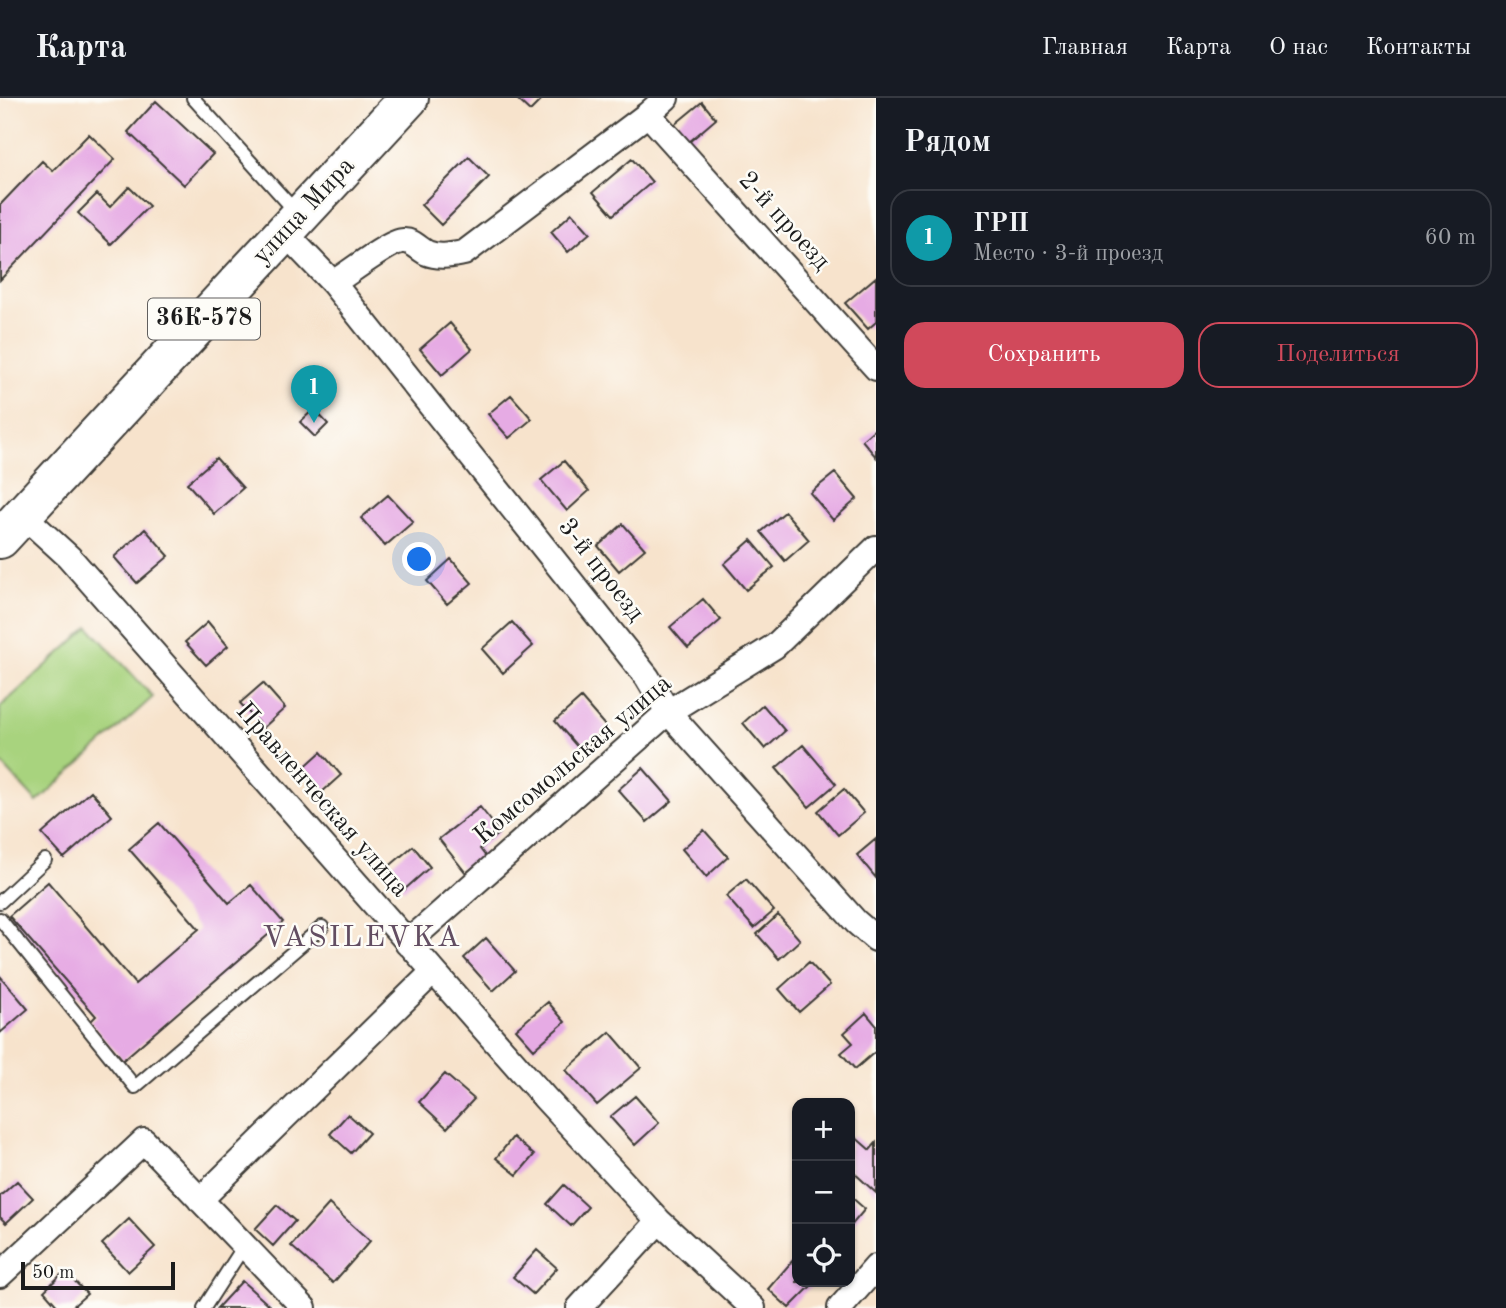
<!DOCTYPE html>
<html lang="ru">
<head>
<meta charset="utf-8">
<style>
  :root { --surface:#171b24; --page:#242831; --text:#f1f3f6; --muted:#9ea1a6; --line:#363941; --accent:#d1495b }
  body { margin:0; font-family:"Old Standard TT",serif; background:var(--page); color:var(--text) }
  .controls { position:absolute; right:21px; bottom:21px; display:grid; overflow:hidden; border-radius:14px; box-shadow:0 2px 5px #0004 }
  .controls button { width:63px; height:63px; display:grid; place-items:center; padding:0; border:0; border-bottom:2px solid var(--line); background:var(--surface); color:var(--text); font:35px sans-serif }
  .scale { position:absolute; left:21px; bottom:18px; width:154px; box-sizing:border-box; padding-left:7px; border:4px solid #1c1c1c; border-top:0; font-size:19px; line-height:24px; white-space:nowrap; color:#1c1c1c; -webkit-text-stroke:5px #fdfcf7; paint-order:stroke }
  .you { position:absolute; left:420px; top:462px; width:24px; height:24px; margin:-18px; border:5px solid #fff; border-radius:50%; background:#1a73e8; box-shadow:0 0 0 10px #1a73e833 }
  .badge { display:grid; place-items:center; width:46px; height:46px; border-radius:50%; background:var(--accent); color:#fff; font-size:23px; font-weight:700 }
  .pin { position:absolute; translate:-50% -58px; filter:drop-shadow(0 2px 4px #0008) }
  .pin::after { content:''; position:absolute; top:37px; width:24px; height:21px; background:inherit; clip-path:polygon(0 0,100% 0,50% 100%) }
  .list { margin:0; padding:0; list-style:none }
  h2 { display:flex; justify-content:space-between; align-items:center; height:91px; margin:0; padding:0 28px; font-size:30px }
  h2 small { font-size:23px; font-weight:400; color:var(--muted) }
  .list li { display:grid; grid-template-columns:46px 1fr auto; gap:21px; align-items:center; box-sizing:border-box; height:98px; margin:0 14px 14px; padding:0 14px; border:2px solid var(--line); border-radius:21px }
  .list b { display:block; font-size:26px; white-space:nowrap }
  .list p { margin:0; font-size:23px; white-space:nowrap; color:var(--muted) }
  .list em { font-size:23px; font-style:normal; color:var(--muted) }
  .actions { display:flex; gap:14px; padding:21px 28px }
  .actions a { flex:1; padding:16px 0; border:2px solid var(--accent); border-radius:21px; text-align:center; font-size:24px; color:var(--accent) }
  .actions .main { background:var(--accent); color:#fff }
  .icon { flex:none; width:38px; height:38px; fill:none; stroke:currentColor; stroke-width:2; stroke-linecap:round; stroke-linejoin:round }
  .map { position:relative; flex:none; width:876px; height:1210px; overflow:hidden }
  header { display:flex; align-items:center; gap:42px; box-sizing:border-box; height:98px; padding:0 35px; background:var(--surface); border-bottom:2px solid var(--line) }
  header strong { font-size:33px }
  nav { display:flex; gap:38px; margin-inline-start:auto; font-size:24px }
  main { display:flex }
  aside { flex:1; background:var(--surface) }
  .map>svg:first-child { display:block }
  .park { fill:#a8d37e; stroke:#62784d; stroke-width:2 }
  .building { fill:#e6abe4 }
  .lines { fill:none; stroke-linecap:round; stroke-linejoin:round }
  .lane-casing { stroke:#3d3a36; stroke-width:16 }
  .street-casing { stroke:#3d3a36; stroke-width:28 }
  .primary-casing { stroke:#3d3a36; stroke-width:42 }
  .lane { stroke:#fff; stroke-width:12 }
  .street { stroke:#fff; stroke-width:24 }
  .primary { stroke:#fff; stroke-width:38 }
  .labels { text-anchor:middle; dominant-baseline:central; stroke-width:5; stroke-linejoin:round; paint-order:stroke }
  .shield { fill:#fdfcf7; stroke:#605f5e; stroke-width:2 }
  .shield-label { font-size:24px; font-weight:bold; fill:#1c1c1c }
  .street-label { font-size:26px; fill:#1c1c1c; stroke:#fdfcf7 }
  .quarter-label { font-size:30px; letter-spacing:2px; fill:#634e62; stroke:#fdfcf7 }
</style>
</head>
<body>
<header>
<strong>Карта</strong>
<nav><a>Главная</a><a>Карта</a><a>О нас</a><a>Контакты</a></nav>
</header>
<main>
<div class="map">
<svg width="876" height="1210" viewBox="0 0 876 1210">
  <rect width="100%" height="100%" fill="#fdfcf7"/>
  <filter id="ink" filterUnits="userSpaceOnUse"><feTurbulence type="fractalNoise" baseFrequency=".0143" numOctaves="2"/><feDisplacementMap in="SourceGraphic" scale="14" xChannelSelector="R" yChannelSelector="G"/><feConvolveMatrix kernelMatrix="1 2 1 2 8 2 1 2 1" color-interpolation-filters="sRGB"/></filter>
  <filter id="wash" filterUnits="userSpaceOnUse"><feTurbulence type="fractalNoise" baseFrequency=".00686" numOctaves="4" result="noise"/><feDisplacementMap in="SourceGraphic" scale="28" xChannelSelector="R" yChannelSelector="G"/><feGaussianBlur stdDeviation="1.57" result="paint"/><feColorMatrix in="noise" values="0 0 0 0 0 0 0 0 0 0 0 0 0 0 0 0 0 1.4 0 .05"/><feComposite in="paint" operator="in"/></filter>
  <g filter="url(#wash)">
    <rect width="100%" height="100%" fill="#f7e3cc"/>
    <!-- park -->
    <path class="park" d="M89,529l64,70 -116,105 -37,-40v-55z"/>
    <g id="blocks">
      <!-- building -->
      <path class="building" d="M516,0h27l-13,13z
        M156,3l57,53 -29,31 -56,-53z
        M702,4l14,17 -27,23 -15,-17z
        M89,36l26,25 -115,121v-75l42,-44 11,10z
        M469,59l20,20 -48,48 -20,-20z
        M632,61l20,23 -39,33 -20,-23z
        M129,89l20,19 -38,38 -33,-31 19,-19 13,13z
        M572,115l18,20 -22,19 -17,-20z
        M876,179v45l-8,7 -23,-26z
        M450,225l22,26 -30,26 -22,-26z
        M511,297l21,24 -23,19 -21,-24z
        M314,311l14,15 -13,13 -15,-15z
        M876,330v29l-14,-17z
        M216,360l27,30 -29,26 -27,-31z
        M564,363l25,30 -22,20 -26,-31z
        M835,375l22,26 -24,21 -23,-27z
        M388,397l25,27 -28,24 -24,-28z
        M785,414l24,28 -24,21 -24,-29z
        M623,426l22,25 -26,22 -21,-25z
        M145,431l24,27 -32,27 -23,-26z
        M751,442l23,27 -28,23 -22,-26z
        M451,461l21,24 -25,21 -20,-23z
        M703,501l18,21 -33,28 -18,-21z
        M208,524l20,24 -22,19 -21,-23z
        M512,524l21,24 -30,27 -21,-24z
        M263,585l22,25 -22,20 -23,-25z
        M581,600l26,30 -26,23 -26,-30z
        M763,607l22,26 -20,18 -22,-26z
        M803,647l33,39 -27,23 -33,-39z
        M321,654l20,23 -20,18 -20,-23z
        M643,670l29,33 -25,21 -29,-32z
        M844,691l20,24 -26,22 -20,-24z
        M91,693l21,25 -48,42 -22,-24z
        M480,709l20,25 -20,17 6,8 -20,16 -27,-34z
        M159,725l70,80 22,-18 32,37 -160,138 -33,-38 6,-6 -87,-100 39,-34 87,102 64,-55 -70,-80z
        M704,732l24,27 -22,20 -24,-28z
        M876,741v39l-19,-23z
        M413,748l17,21 -26,23 -18,-21z
        M746,781l28,32 -20,17 -28,-32z
        M778,817l22,25 -21,19 -22,-25z
        M486,840l29,33 -22,20 -29,-33z
        M809,864l21,23 -31,27 -20,-23z
        M0,878l28,33 -28,24z
        M548,904l17,20 -31,27 -18,-20z
        M866,915l10,12v26l-21,18 -14,-16 12,-10 -9,-10z
        M610,934l31,36 -44,37 -31,-35z
        M445,976l29,25 -27,29 -28,-26z
        M635,998l24,27 -24,22 -25,-28z
        M348,1016l21,19 -18,20 -21,-19z
        M854,1038l16,14 6,-7v50l-26,-24v-28z
        M513,1039l21,18 -17,20 -21,-17z
        M17,1083l16,17 -27,25 -6,-6v-21z
        M564,1087l24,22 -17,19 -24,-22z
        M850,1098l15,13 -15,18z
        M329,1106l41,37 -37,42 -42,-37z
        M277,1107l18,16 -22,25 -18,-17z
        M129,1121l26,28 -27,25 -26,-28z
        M537,1152l20,18 -24,26 -20,-17z
        M794,1161l3,3v20h18l-26,26 -21,-19z
        M65,1173l22,23 -16,14h-12l-15,-17z
        M242,1183l30,27h-55z"/>
    </g>
  </g>
  <g filter="url(#ink)">
    <use href="#blocks" fill-opacity="0" stroke="#3d3a36" stroke-width="2"/>
    <g class="lines">
      <defs>
        <path id="lane" d="M193,0l103,114
          M0,804l45,-42
          M0,821l135,168 187,-160
          M204,1210l40,-62"/>
        <path id="street" d="M648,16l228,254
          M284,134l49,51 314,394 21,35 188,210 20,17
          M333,185c13,-8 57,-42 70,-42 9,-1 16,8 24,12 12,5 25,2 37,0l184,-139 18,-16
          M23,417l46,42 476,541 114,123 94,87
          M407,845l261,-231 107,-66 101,-98
          M200,1102l233,-228
          M0,1177l144,-134 160,167
          M579,1210l80,-87
          M840,1210l36,-41"/>
        <path id="primary" d="M0,441l409,-441"/>
      </defs>
      <!-- lane casing -->
      <use href="#lane" class="lane-casing"/>
      <!-- street casing -->
      <use href="#street" class="street-casing"/>
      <!-- primary casing -->
      <use href="#primary" class="primary-casing"/>
      <!-- lane -->
      <use href="#lane" class="lane"/>
      <!-- street -->
      <use href="#street" class="street"/>
      <!-- primary -->
      <use href="#primary" class="primary"/>
    </g>
  </g>
  <g class="labels">
    <!-- shield labels -->
    <rect class="shield" x="148" y="200.5" width="112" height="41" rx="5"/>
    <g class="shield-label">
      <text x="204" y="221">36К-578</text>
    </g>
    <!-- street labels -->
    <g class="street-label">
      <text transform="translate(304 113) rotate(-47)">улица Мира</text>
      <text transform="translate(784 123) rotate(48)">2-й проезд</text>
      <text transform="translate(601 472) rotate(52)">3-й проезд</text>
      <text transform="translate(573 662) rotate(-40)">Комсомольская улица</text>
      <text transform="translate(322 702) rotate(49)">Правленческая улица</text>
    </g>
    <!-- quarter labels -->
    <g class="quarter-label">
      <text x="362" y="840">VASILEVKA</text>
    </g>
  </g>
</svg>
<div class="controls">
<button>+</button>
<button>−</button>
<button><svg class="icon" aria-label="locate" viewBox="0 0 24 24"><circle cx="12" cy="12" r="6"/><path d="M12 2v4M12 18v4M2 12h4M18 12h4"/></svg></button>
</div>
<div class="scale">50 m</div>
<div class="you"></div>
<div class="pin badge" style="left:314px;top:325px;background:#0f9aa8">1</div>
</div>
<aside>
<h2>Рядом<small></small></h2>
<ul class="list">
<li><span class="badge" style="background:#0f9aa8">1</span><div><b>ГРП</b><p>Место · 3-й проезд</p></div><em>60 m</em></li>
</ul>
<div class="actions"><a class="main">Сохранить</a><a>Поделиться</a></div>
</aside>
</main>
</body>
</html>
